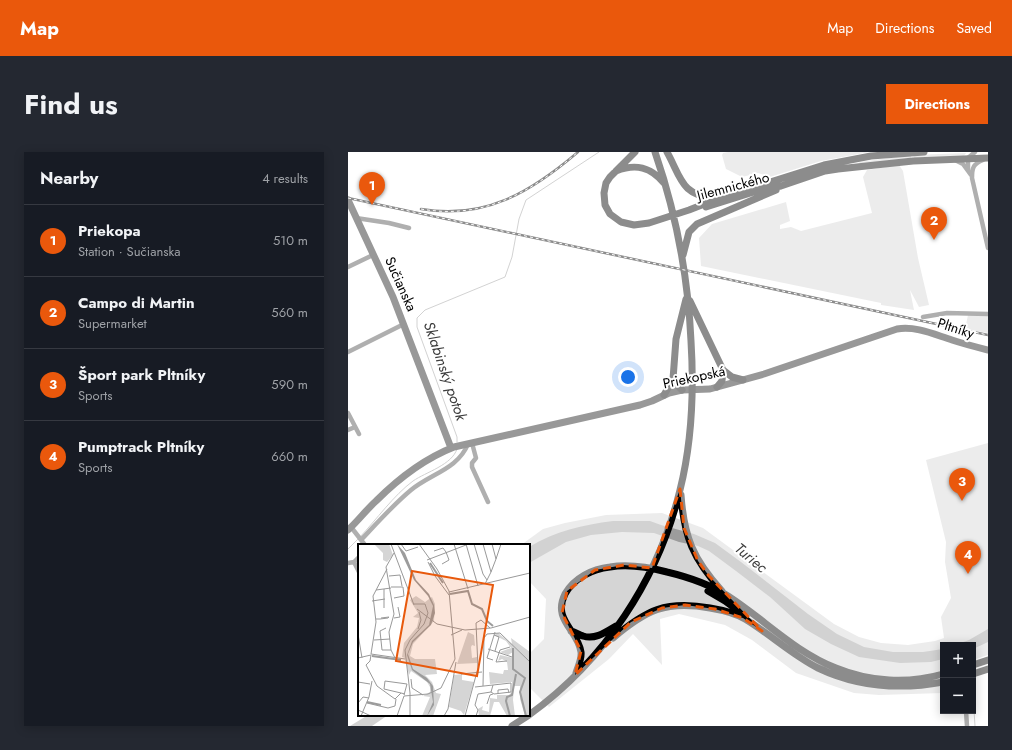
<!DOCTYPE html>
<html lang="en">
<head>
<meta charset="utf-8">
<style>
  :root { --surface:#171b24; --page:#242831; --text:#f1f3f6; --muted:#9ea1a6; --line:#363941; --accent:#ea580c }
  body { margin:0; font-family:Jost,sans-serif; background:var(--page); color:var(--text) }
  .controls { position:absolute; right:12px; bottom:12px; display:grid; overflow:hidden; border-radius:0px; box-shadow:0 2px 10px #0003 }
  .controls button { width:36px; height:36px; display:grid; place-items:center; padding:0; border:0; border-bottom:1px solid var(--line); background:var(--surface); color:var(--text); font:20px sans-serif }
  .you { position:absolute; left:280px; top:225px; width:14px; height:14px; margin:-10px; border:3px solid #fff; border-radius:50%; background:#1a73e8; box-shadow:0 0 0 6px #1a73e833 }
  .badge { display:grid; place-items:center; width:26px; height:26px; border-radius:50%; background:var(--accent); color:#fff; font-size:13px; font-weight:700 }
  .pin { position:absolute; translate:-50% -33px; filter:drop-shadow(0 1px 2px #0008) }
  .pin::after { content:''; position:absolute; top:21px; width:14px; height:12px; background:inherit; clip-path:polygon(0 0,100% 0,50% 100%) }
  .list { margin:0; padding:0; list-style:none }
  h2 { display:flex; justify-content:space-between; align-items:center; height:52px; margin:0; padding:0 16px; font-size:17px }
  h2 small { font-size:13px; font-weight:400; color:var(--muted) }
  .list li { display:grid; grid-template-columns:26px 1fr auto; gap:12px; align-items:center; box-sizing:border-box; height:72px; padding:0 16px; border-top:1px solid var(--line) }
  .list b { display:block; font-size:15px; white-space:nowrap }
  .list p { margin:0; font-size:13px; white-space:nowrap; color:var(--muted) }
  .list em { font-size:13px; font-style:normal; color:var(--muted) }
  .map { position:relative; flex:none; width:640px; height:574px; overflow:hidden; border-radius:0px }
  header { display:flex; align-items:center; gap:24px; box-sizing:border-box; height:56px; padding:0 20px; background:var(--accent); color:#fff }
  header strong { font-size:19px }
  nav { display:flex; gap:22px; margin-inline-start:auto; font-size:14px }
  .intro { display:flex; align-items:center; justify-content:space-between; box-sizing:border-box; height:96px; padding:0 24px }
  h1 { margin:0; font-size:28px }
  .button { padding:10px 18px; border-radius:0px; background:var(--accent); color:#fff; font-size:14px; font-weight:700 }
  main { display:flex; gap:24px; padding:0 24px }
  aside { flex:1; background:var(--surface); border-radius:0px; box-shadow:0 2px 10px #0003 }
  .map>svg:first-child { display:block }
  .green { fill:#d5d5d5 }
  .water { fill:#9c9c9c }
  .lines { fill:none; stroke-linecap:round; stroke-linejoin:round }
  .stream { stroke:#9c9c9c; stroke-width:1 }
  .street { stroke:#4e4e4e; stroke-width:4.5 }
  .secondary { stroke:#1b1b1b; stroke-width:7 }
  .primary { stroke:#000; stroke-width:7 }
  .rail-casing { stroke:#000; stroke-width:2.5 }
  .rail { stroke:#fff; stroke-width:1; stroke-dasharray:3; stroke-linecap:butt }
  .marked { fill:none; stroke:#e8590c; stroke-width:3; stroke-dasharray:8 5; stroke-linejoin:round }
  .labels { text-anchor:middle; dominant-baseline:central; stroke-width:4; stroke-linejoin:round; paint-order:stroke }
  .street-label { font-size:14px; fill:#000; stroke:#fff }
  .water-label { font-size:15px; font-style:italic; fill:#3d3d3d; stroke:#fff }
  .inset-river { fill:none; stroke:#9c9c9c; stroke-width:2 }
  .inset-road { fill:none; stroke:#999; stroke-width:1 }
  .view { fill:#e8590c; fill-opacity:0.15; stroke:#e8590c; stroke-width:2 }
  .inset-edge { fill:none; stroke:#000; stroke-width:2 }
</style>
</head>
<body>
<header>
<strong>Map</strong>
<nav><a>Map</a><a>Directions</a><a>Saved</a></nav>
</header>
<div class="intro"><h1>Find us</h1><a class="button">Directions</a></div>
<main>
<aside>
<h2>Nearby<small>4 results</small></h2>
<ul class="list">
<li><span class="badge">1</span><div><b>Priekopa</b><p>Station · Sučianska</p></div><em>510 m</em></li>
<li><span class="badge">2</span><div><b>Campo di Martin</b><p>Supermarket</p></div><em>560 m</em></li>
<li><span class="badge">3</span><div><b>Šport park Pltníky</b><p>Sports</p></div><em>590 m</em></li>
<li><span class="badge">4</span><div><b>Pumptrack Pltníky</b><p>Sports</p></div><em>660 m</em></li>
</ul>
</aside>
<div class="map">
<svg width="640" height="574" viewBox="0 0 640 574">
  <rect width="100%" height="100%" fill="#fff"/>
  <!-- green -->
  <path class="green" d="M380,0h142l-49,9 -51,16 -12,-4 -16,4 -16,-8 -4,-14 1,-2z
    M618,1l-2,3 -50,2 -1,-3z
    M563,3v3l-54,6 3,-2z
    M551,13l4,6 15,87 11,47 -10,2 -9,-17 4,20 -33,-5v-2l-180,-37 -2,-28 13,-14 74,-22 4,19 -10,4v4l11,-2 10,4 71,-18 -9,-36 4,-7z
    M620,163h20v18l-23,-4z
    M640,291v212l-15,5v-15h-30v48l-64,2 -25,-2 -58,-20 -44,-33 -27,-15 -46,-11 -19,5 2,46 -29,-31 -24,25 -60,48 -20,-20v-33l15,-15 2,-40 -17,-18v-36h-8l22,-16 22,-6 41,-8 56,-2 41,15 131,96 25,13 22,6 27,2 27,-4 9,-3 -3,-21 10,-19 -6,-36 1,-20 -20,-82z"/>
  <!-- water -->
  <path class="water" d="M265,369h37l11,4 33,9 21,9 26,19 67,52 29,20 27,13 29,5h30l20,-3v10l-12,3 -31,1 -41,-6 -28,-13 -26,-15 -35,-32 -34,-26 -27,-20 -11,-5 -19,-4 -25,-9 -32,-1 -31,3 -25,7 -37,21v-16c26,-16 54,-22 84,-26z
    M640,477v13l-15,7v-4h-18l14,-5z
    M20,563h20l-16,11h-22z"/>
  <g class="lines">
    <!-- stream -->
    <path class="stream" d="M109,290v-5l-40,-110v-9l8,-8 80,-33 7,-20 7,-38 7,-19 73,-48
      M12,385c16,-17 34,-42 53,-56 13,-9 39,-16 44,-32
      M0,397l10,-10
      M625,542l2,32"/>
    <!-- street -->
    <path class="street" d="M607,8l8,4 8,11
      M635,8c-10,4 -11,8 -11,18l16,70
      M620,18v-12l7,-6
      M8,66l33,5 20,5
      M0,115l25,-12
      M575,165l24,-4 41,1
      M0,200l56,-28
      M0,261l11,21
      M0,278l7,-3
      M124,291l4,15 -4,5v4l16,35
      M3,375l14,18
      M13,388c16,-17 32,-35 50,-50 19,-16 47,-21 57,-46
      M6,410l5,10
      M6,410l5,-5
      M0,411l6,-1
      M618,559l1,15"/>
    <!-- secondary -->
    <path class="secondary" d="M0,48l45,97 58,151
      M0,378c10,-9 18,-20 28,-29 22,-22 50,-43 78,-54l186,-42 12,-4 17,-8 13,-3 28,-1 54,-15 133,-45c19,-3 36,5 55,11 12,4 24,7 36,10"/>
    <!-- primary -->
    <path class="primary" d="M287,0l-25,25 -4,6 -2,10 1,12 5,9 11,8 13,3 15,-2 40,-13 28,-11 107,-34 47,-9 53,-4
      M319,0c14,25 14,44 48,46
      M268,19c20,-8 35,-4 48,12
      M358,55l54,-17 21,-4 44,-15 13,-2 75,-8 75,-3
      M335,103l6,-23 8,-8 79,-34
      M342,149l33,69 -1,11 -5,6
      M375,218l9,7 11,3
      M325,227l3,5 6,6
      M316,243l9,-16 3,-40 10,-40
      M333,343c3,42 12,64 41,96
      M360,439l17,10 19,14
      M223,479c4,1 8,4 12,5 12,4 23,-4 33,-10
      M265,486c33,-28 53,-38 97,-30 12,2 25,5 35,11 25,15 47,36 73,49 40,19 82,22 125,14
      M625,513l15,-5
      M228,521c2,-7 6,-14 5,-21 -3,-22 -29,-32 -16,-58 9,-16 27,-25 45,-27 18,-3 38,0 57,5 21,5 42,12 61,24 37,24 67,56 108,72 34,14 72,16 107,6
      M625,522l15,-5
      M181,563c76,-55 129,-135 151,-225 12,-48 14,-100 11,-149 -3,-65 -15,-128 -36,-189
      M164,574l17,-11"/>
    <defs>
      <path id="rail" d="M0,46l640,137
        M73,57c64,11 110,-17 157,-57"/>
    </defs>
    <!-- rail casing -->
    <use href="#rail" class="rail-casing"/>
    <!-- rail -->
    <use href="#rail" class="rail"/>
  </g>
  <!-- marked area -->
  <path d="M0 0H640V574H0ZM332,337l4,39 14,33 11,15 53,55 -19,-13 -28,-9 -30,-4 -23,3 -31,14 -56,53 6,-24 -19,-38 5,-22 28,-21 29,-5 28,3z" fill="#fff" fill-opacity=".55" fill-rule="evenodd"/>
  <path class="marked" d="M332,337l4,39 14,33 11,15 53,55 -19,-13 -28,-9 -30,-4 -23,3 -31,14 -56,53 6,-24 -19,-38 5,-22 28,-21 29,-5 28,3z"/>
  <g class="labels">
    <!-- street labels -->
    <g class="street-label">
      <text transform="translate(385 34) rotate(-15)">Jilemnického</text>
      <text transform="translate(53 132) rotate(66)">Sučianska</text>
      <text transform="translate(608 176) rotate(18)">Pltníky</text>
      <text transform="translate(346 225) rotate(-12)">Priekopská</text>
    </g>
    <!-- water labels -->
    <g class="water-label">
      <text transform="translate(97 219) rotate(71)">Sklabinský potok</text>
      <text transform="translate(403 406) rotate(40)">Turiec</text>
    </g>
  </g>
  <!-- overview -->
  <g transform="translate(10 392)">
    <rect width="172" height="172" fill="#fff"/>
    <path d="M16,0h15l4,11 -6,7 -4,-2v-7zM58,52l9,6 7,-5 3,7 -1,17 -21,23 -3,12 5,3h20l2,15 -12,1 7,7 4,11 5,1 -8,22h-11l8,-19 -7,-1 7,-4v-5l-3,-5 -16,-11 -2,4 -4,-17 -3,-1 2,-14 13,-16 2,-9 -6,-1 5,-4 -8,-13zM110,88l6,3 1,11 -3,-1 -1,2 1,11 5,-1v6l-20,1zM140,89l14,11 -1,-6 19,14v64h-5l-5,-17v-13h-6l-1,14 2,16h-8l-8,-14h-5l-4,14h-11l-1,-7 5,-3 -1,4 7,2 1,-14 7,1v-4h12l3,-3v-10l-22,2 -1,-12 14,2 1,-4h4l-1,-8 -5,-3 -4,2 2,-6 13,3v-6l-5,3 -8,-3 11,-4 -5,-7 -12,-6zM104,130v6l12,2 -10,33 -3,-4 -12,-4 5,-32z" fill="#d5d5d5"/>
    <path d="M39,0l8,9 11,27 13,14 5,11 1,8 -4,12 -18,17 -5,12 5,15 14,9 6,8 1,19 -7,11 6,-14 -3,-18 -18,-14 -5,-15 5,-14 17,-16 4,-19 -5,-10 -14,-16z" fill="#9c9c9c"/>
    <path class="inset-river" d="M72,19l13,20M92,50l18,-3 4,13 10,5 5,12 6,5M155,104v21l12,9 -5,14 6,24M14,112l29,4M9,158l14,3M152,172l-4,-15 1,-4 5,-2 4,-21"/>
    <path class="inset-road" d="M33,0l23,61M43,0l5,7 12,-4M96,0l14,45M108,0l12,42M116,0l9,30 4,6M125,0l8,28 -6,12M76,7l9,-3 3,4M36,9l-8,14 8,47 -5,18 2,18 4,8M138,15l5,-15M69,16l39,-15M70,18l7,14M84,20l7,-4 -3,-8M29,25l-14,27 3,26 -5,32 34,5M133,28l5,-13 -4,-15M31,32l11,-1 2,11M77,32l14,19M33,43h12l1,9 -10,2M26,45v19M18,46l15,-2M91,48l81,-19M14,57l13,-2M59,65l20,15 28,6 26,-2 39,-11M36,74l6,-1 -2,-10M18,75h4l8,-1 1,-1 -8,1M28,84l-6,3 2,19h9M60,85l3,-9 -2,-8M0,90l4,24M93,91l11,-5M136,91l5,2 -4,14M16,96l16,-1M130,105l24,8M13,111l-1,6 -4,4 11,21 18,13 6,-6 4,1M0,114l13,-3M135,116l-6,-2 8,-26M149,117l-11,1 4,-12 10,-3M103,130l21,-2M53,135l1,9 11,7M0,138l12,2M125,142l1,-48 3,-4 13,-1 30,29M117,143l36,-4v9l-17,2 -3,-2M43,149l-17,-4 1,-8 22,3 -3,11M140,150v-4l10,-1 1,4M0,159l5,-6 6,1M9,159l21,5 7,-2 1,-7M129,160l3,-9 3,-1M0,166l13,6M3,172l8,-19 3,-16M39,172l7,-20 24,-2 13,-6 14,-29 -6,-68 -12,-22 -18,-25M52,172v-23l-5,-43 5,-10 14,-16 4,-11 -3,-9h-11M86,172l4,-7 8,-47M107,172l13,-48 -2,-45 5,-3 9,8M118,172l2,-6 -3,-5 3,-11 13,-2 2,-7"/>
    <path class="view" d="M54,27l81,14 -16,91 -81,-15z"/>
    <rect width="172" height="172" class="inset-edge"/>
  </g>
</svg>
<div class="controls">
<button>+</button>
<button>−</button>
</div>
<div class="you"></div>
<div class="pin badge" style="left:24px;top:53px">1</div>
<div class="pin badge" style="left:586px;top:88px">2</div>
<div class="pin badge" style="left:614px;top:349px">3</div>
<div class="pin badge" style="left:620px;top:422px">4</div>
</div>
</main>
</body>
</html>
